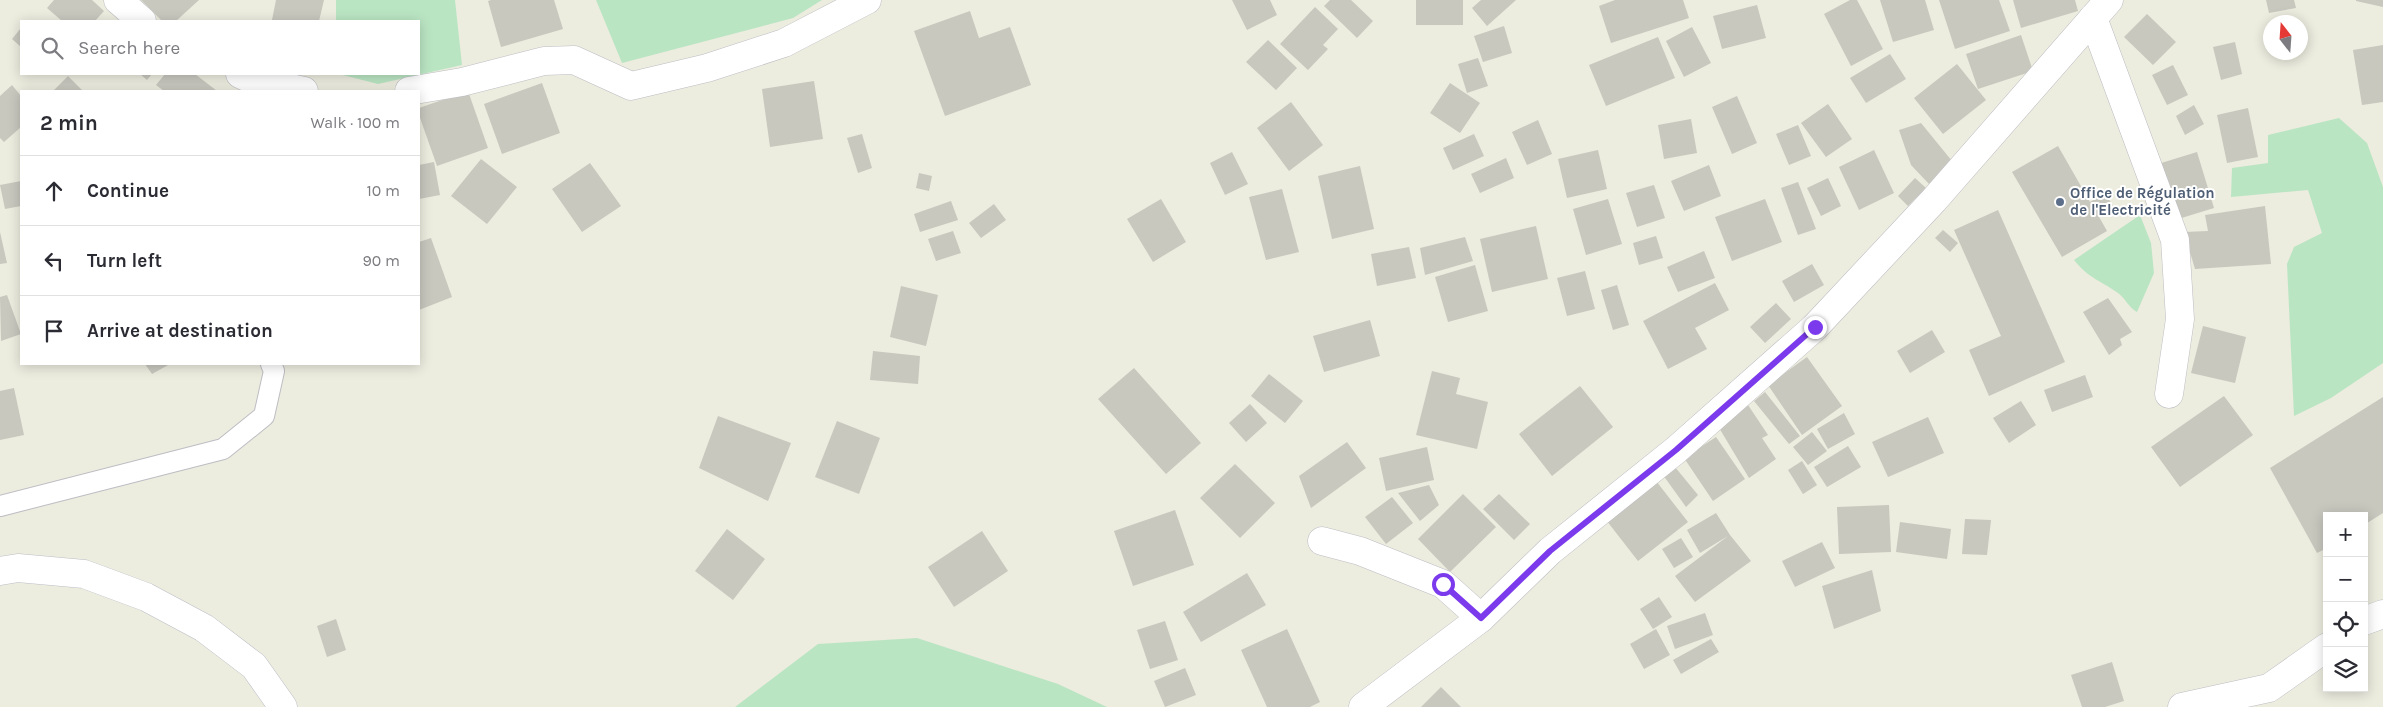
<!DOCTYPE html>
<html lang="en">
<head>
<meta charset="utf-8">
<style>
  :root { --surface:#fff; --page:#f7f7f7; --text:#2b2b33; --muted:#7c7c81; --line:#e1e1e2 }
  body { margin:0; font-family:Karla,sans-serif; background:var(--page); color:var(--text) }
  .controls { position:absolute; right:15px; bottom:15px; display:grid; overflow:hidden; border-radius:0px; box-shadow:0 2px 12px #0003 }
  .controls button { width:45px; height:45px; display:grid; place-items:center; padding:0; border:0; border-bottom:1px solid var(--line); background:var(--surface); color:var(--text); font:25px sans-serif }
  .compass { position:absolute; left:2263px; top:15px; width:45px; height:45px; border-radius:50%; background:var(--surface); box-shadow:0 2px 12px #0003; rotate:343deg }
  .stop { position:absolute; width:15px; height:15px; margin:-11px; border:4px solid #7c3aed; border-radius:50%; background:#fff }
  .stop.end { background:#7c3aed; border-color:#fff; box-shadow:0 1px 5px #0008 }
  .list { margin:0; padding:0; list-style:none }
  h2 { display:flex; justify-content:space-between; align-items:center; height:65px; margin:0; padding:0 20px; font-size:21px }
  h2 small { font-size:16px; font-weight:400; color:var(--muted) }
  .list li { display:grid; grid-template-columns:32px 1fr auto; gap:15px; align-items:center; box-sizing:border-box; height:70px; padding:0 20px; border-top:1px solid var(--line) }
  .list b { display:block; font-size:19px; white-space:nowrap }
  .list em { font-size:16px; font-style:normal; color:var(--muted) }
  .icon { flex:none; width:28px; height:28px; fill:none; stroke:currentColor; stroke-width:2; stroke-linecap:round; stroke-linejoin:round }
  .map { position:relative; flex:none; width:2383px; height:707px; overflow:hidden }
  .search { position:absolute; background:var(--surface); box-shadow:0 2px 12px #0003; left:20px; top:20px; width:400px; height:55px; display:flex; align-items:center; gap:12px; box-sizing:border-box; padding:0 18px; border-radius:0px; color:var(--muted); font-size:19px }
  .panel { position:absolute; background:var(--surface); box-shadow:0 2px 12px #0003; left:20px; top:90px; width:400px; height:275px; border-radius:0px }
  .map>svg:first-child { display:block }
  .green { fill:#bae5c3 }
  .building { fill:#c9c8bf }
  .lines { fill:none; stroke-linecap:round; stroke-linejoin:round }
  .service-casing { stroke:#bdbdc4; stroke-width:22 }
  .minor-casing { stroke:#bdbdc4; stroke-width:29 }
  .tertiary-casing { stroke:#bdbdc4; stroke-width:29 }
  .secondary-casing { stroke:#bcbec6; stroke-width:29 }
  .service { stroke:#fff; stroke-width:20 }
  .minor { stroke:#fff; stroke-width:28 }
  .tertiary { stroke:#fff; stroke-width:28 }
  .secondary { stroke:#fff; stroke-width:28 }
  .route { stroke:#7c3aed; stroke-width:6 }
  .service-dot { fill:#5c6f8a; stroke:#fff; stroke-width:2 }
  .labels { text-anchor:middle; dominant-baseline:central; stroke-width:4; stroke-linejoin:round; paint-order:stroke }
  .service-label { font-size:15px; font-weight:bold; fill:#4e5e75; stroke:#fff; text-anchor:start }
</style>
</head>
<body>
<div class="map">
<svg width="2383" height="707" viewBox="0 0 2383 707">
  <rect width="100%" height="100%" fill="#ececdf"/>
  <!-- green -->
  <path class="green" d="M336,0h119l7,65 -84,19 -39,-10h80v-53h-83z
    M596,0h226l-29,18 -171,45z
    M2339,118l28,25 16,44v176l-52,35 -37,18 -7,-152 7,-17 28,-14 -14,-43 -77,7 1,-29 36,-5v-28z
    M2140,215l11,28 3,30 -17,39c-9,-5 -11,-13 -19,-19 -18,-13 -29,-14 -44,-33z
    M917,638l141,46 49,23h-372l83,-63z"/>
  <!-- building -->
  <path class="building" d="M54,0h38l12,11 -9,10h-33l-15,-13z
    M141,0h58l-23,21h-14z
    M276,0h48l-5,21 -47,-1z
    M491,0h63l9,29 -62,18 -13,-46z
    M1232,0h38l7,15 -30,15z
    M1330,0h21l22,21 -16,17 -33,-32z
    M1416,0h47v25h-47z
    M1481,0h35l-29,26 -15,-18z
    M1615,0h68l6,18 -78,25 -12,-37z
    M1850,0h7l26,49 -32,17 -27,-52z
    M1880,0h45l9,30 -41,12z
    M1939,0h60l11,31 -55,18z
    M2013,0h62l3,11 -57,17z
    M2266,0h28l2,8 -27,5z
    M2356,0h27v7l-27,-6z
    M1757,5l9,33 -44,11 -9,-33z
    M1315,7l23,22 -15,16 5,4 -20,21 -28,-26z
    M970,11l9,27 31,-11 21,58 -86,31 -31,-85z
    M2147,14l29,28 -23,23 -29,-28z
    M1504,26l8,27 -29,9 -9,-26z
    M1692,27l19,36 -27,14 -18,-36z
    M21,28v19l-9,-8z
    M2021,35l12,36 -55,18 -12,-35z
    M1658,37l17,41 -69,28 -17,-41z
    M1268,40l29,28 -21,22 -30,-28z
    M2235,42l7,32 -21,6 -8,-33z
    M2383,45v57l-21,3 -9,-55z
    M1890,54l16,25 -40,24 -16,-25z
    M1478,58l10,28 -21,7 -9,-29z
    M1957,64l29,36 -43,34 -29,-36z
    M2173,65l15,30 -21,10 -15,-30z
    M140,74h12l-5,6z
    M165,74h30l22,17h-53l-8,-6z
    M68,76l15,15h-30z
    M814,81l9,58 -53,8 -8,-58z
    M542,83l18,50 -58,21 -18,-50z
    M1450,83l30,20 -20,30 -30,-20z
    M12,85l9,11v31l-17,15 -4,-4v-42z
    M468,91l20,57 -51,18 -18,-51v-7z
    M1737,96l20,47 -25,11 -20,-47z
    M1291,102l32,43 -34,26 -32,-43z
    M1828,104l24,35 -26,18 -25,-34z
    M2194,105l10,19 -19,11 -9,-19z
    M2248,108l10,49 -31,6 -10,-48z
    M1691,119l6,34 -33,6 -6,-34z
    M1538,120l14,34 -25,11 -15,-33z
    M1921,123l31,38 -23,23 -18,-19 -12,-35z
    M1798,125l13,31 -22,9 -13,-31z
    M862,134l10,34 -14,5 -11,-35z
    M1474,134l10,22 -31,14 -10,-22z
    M2058,146l32,56 15,-9 8,13 -15,9 9,16 -45,26 -50,-85z
    M1598,150l9,39 -40,9 -9,-39z
    M1874,150l20,43 -35,17 -20,-43z
    M1232,152l16,32 -23,11 -15,-32z
    M2197,152l17,56 -39,12 -17,-56z
    M1506,158l8,20 -34,15 -9,-19z
    M481,159l36,28 -30,37 -36,-28z
    M434,162l6,33 -21,4v-34z
    M590,163l31,43 -39,26 -30,-43z
    M1709,165l12,31 -37,15 -13,-30z
    M1360,166l14,63 -42,10 -14,-63z
    M919,173l13,3 -3,15 -13,-3z
    M1828,178l13,28 -20,10 -14,-28z
    M1915,178l11,10 -18,18 -10,-10z
    M21,181v25l-16,3 -5,-24z
    M1798,182l18,47 -18,6 -17,-47z
    M1654,185l11,33 -28,9 -11,-34z
    M1282,189l17,63 -33,8 -17,-63z
    M1161,199l25,43 -33,20 -26,-43z
    M1608,199l14,45 -36,11 -13,-46z
    M1765,199l17,43 -50,19 -17,-44z
    M951,201l7,19 -38,12 -6,-18z
    M994,204l12,16 -25,18 -12,-15z
    M2265,206l6,58 -76,5 -11,-37 24,-1 -3,-16z
    M1998,210l67,152 -76,34 -20,-46 32,-14 -47,-106z
    M1536,226l12,53 -56,13 -12,-53z
    M1943,230l15,13 -8,9 -15,-14z
    M953,231l8,22 -25,8 -8,-22z
    M0,232l7,31 -7,1z
    M1656,236l7,22 -24,7 -6,-22z
    M1465,237l8,24 -48,14 -5,-27z
    M431,238l21,59 -33,13v-68z
    M1409,247l7,31 -39,8 -6,-32z
    M1704,251l11,27 -37,14 -11,-25z
    M1812,264l12,21 -30,17 -12,-21z
    M1475,265l13,46 -40,11 -13,-45z
    M1585,271l10,38 -28,7 -10,-38z
    M1715,283l14,27 -34,18 12,21 -39,20 -25,-48z
    M1617,285l12,40 -16,5 -12,-40z
    M901,286l37,9 -12,51 -36,-9z
    M7,295l14,39 -20,7 -1,-44z
    M2108,298l24,34 -12,7 2,6 -13,10 -26,-43z
    M1776,303l15,16 -26,24 -15,-16z
    M1370,320l10,36 -56,16 -11,-36z
    M2203,326l43,11 -11,46 -44,-10z
    M1932,330l13,22 -35,21 -13,-22z
    M873,351l47,5 -2,28 -48,-4z
    M1807,357l35,49 -40,29 -34,-50z
    M145,364h25l-18,10z
    M1134,368l67,75 -35,31 -68,-75z
    M1432,371l28,7 -4,16 32,8 -11,47 -61,-14z
    M1269,374l34,27 -18,22 -34,-27z
    M2085,375l8,22 -41,15 -8,-22z
    M1580,386l33,41 -61,49 -33,-42z
    M14,388l10,47 -24,5v-49z
    M1765,392l35,44 -11,8 -35,-43z
    M2224,396l29,39 -73,52 -29,-40z
    M2383,397v116l-19,12v-9h-37v32l-10,5 -47,-85z
    M2021,401l15,24 -27,18 -16,-25z
    M1250,404l17,19 -21,19 -17,-19z
    M1748,405l20,30 -6,3 14,21 -27,19 -31,-52z
    M1844,413l11,21 -27,15 -11,-20z
    M718,416l73,27 -23,58 -69,-33z
    M1928,417l16,36 -56,24 -16,-35z
    M837,421l43,17 -21,56 -44,-17z
    M1812,432l15,19 -19,14 -15,-18z
    M1716,437l29,42 -32,22 -29,-43z
    M1347,442l19,26 -55,40 -12,-32z
    M1848,446l13,21 -34,20 -13,-20z
    M1427,447l7,33 -48,11 -7,-33z
    M1802,461l15,24 -14,9 -15,-24z
    M1235,464l40,39 -35,35 -40,-40z
    M1675,467l23,28 -12,12 -23,-32z
    M1653,477l35,45 -50,39 -35,-45z
    M1429,485l10,20 -19,16 -22,-28z
    M1463,494l33,33 -46,45 -32,-33z
    M1499,494l31,30 -16,16 -31,-31z
    M1392,497l21,26 -27,21 -21,-27z
    M1889,505l2,47 -52,2 -2,-47z
    M1175,510l19,55 -61,21 -19,-55z
    M1716,513l14,22 21,26 -56,41 -20,-26 53,-40 -28,17 -13,-23z
    M1965,519l26,1 -4,35 -25,-1z
    M1900,522l51,7 -4,30 -51,-7z
    M727,529l38,30 -32,41 -38,-29z
    M982,531l26,40 -54,36 -26,-40z
    M1681,538l12,19 -19,11 -12,-19z
    M1822,542l13,26 -40,19 -13,-26z
    M1872,570l9,41 -47,18 -12,-43z
    M1247,573l19,32 -65,37 -18,-30z
    M1659,597l13,20 -19,12 -13,-20z
    M1705,613l8,22 -38,14 -8,-23z
    M336,619l10,31 -19,7 -10,-31z
    M1165,621l13,39 -28,9 -13,-39z
    M1287,629l33,73 -10,5h-43l-26,-57z
    M1656,629l14,26 -26,14 -14,-25z
    M1711,639l8,13 -38,22 -8,-14z
    M2112,662l12,39 -19,6h-23l-11,-32z
    M1185,668l11,27 -31,12 -11,-26z
    M1441,687l20,20h-40z"/>
  <g class="lines">
    <defs>
      <path id="service" d="M0,506l223,-57 41,-33 10,-45 -3,-7"/>
      <path id="minor" d="M118,0l24,21
        M2093,18l82,222 5,79 -11,75
        M240,74l13,6 51,11
        M409,91l53,-9 82,-21 30,-1 57,26 76,-18 77,-25 83,-43
        M1322,541l38,10 83,33 38,34
        M2364,621l19,-7
        M2182,707l87,-19 58,-41"/>
      <path id="tertiary" d="M1363,707l118,-89 69,-67 126,-101 139,-123 119,-127 175,-200"/>
      <path id="secondary" d="M0,571l18,-3 66,6 62,23 58,31 50,38 29,41"/>
    </defs>
    <!-- service casing -->
    <use href="#service" class="service-casing"/>
    <!-- minor casing -->
    <use href="#minor" class="minor-casing"/>
    <!-- tertiary casing -->
    <use href="#tertiary" class="tertiary-casing"/>
    <!-- secondary casing -->
    <use href="#secondary" class="secondary-casing"/>
    <!-- service -->
    <use href="#service" class="service"/>
    <!-- minor -->
    <use href="#minor" class="minor"/>
    <!-- tertiary -->
    <use href="#tertiary" class="tertiary"/>
    <!-- secondary -->
    <use href="#secondary" class="secondary"/>
  </g>
  <g class="lines">
    <!-- route -->
    <path class="route" d="M1443,584l38,34 69,-67 126,-101 139,-123"/>
  </g>
  <!-- markers -->
  <circle class="service-dot" cx="2060" cy="202" r="5"/>
  <g class="labels">
    <!-- service labels -->
    <g class="service-label">
      <text x="2070" y="193">Office de Régulation<tspan x="2070" dy="17">de l'Electricité</tspan></text>
    </g>
  </g>
</svg>
<div class="controls">
<button>+</button>
<button>−</button>
<button><svg class="icon" aria-label="locate" viewBox="0 0 24 24"><circle cx="12" cy="12" r="6"/><path d="M12 2v4M12 18v4M2 12h4M18 12h4"/></svg></button>
<button><svg class="icon" aria-label="layers" viewBox="0 0 24 24"><path d="M12 4l9 5-9 5-9-5zM3 14l9 5 9-5"/></svg></button>
</div>
<svg class="compass" viewBox="-18 -18 36 36"><path d="M0-13l5 13h-10z" fill="#e53935"/><path d="M0 13l5-13h-10z" fill="#7c7c81"/></svg>
<div class="stop" style="left:1443px;top:584px"></div>
<div class="stop end" style="left:1815px;top:327px"></div>
<div class="search"><svg class="icon" aria-label="search" viewBox="0 0 24 24"><circle cx="10" cy="10" r="6"/><path d="M15 15l6 6"/></svg>Search here</div>
<section class="panel">
<h2>2 min<small>Walk · 100 m</small></h2>
<ul class="list">
<li><svg class="icon" aria-label="ahead" viewBox="0 0 24 24"><path d="M12 20V5M6 11l6-6 6 6"/></svg><div><b>Continue</b></div><em>10 m</em></li>
<li><svg class="icon" aria-label="left" viewBox="0 0 24 24"><path d="M17 20v-9H6M10 6l-5 5 5 5"/></svg><div><b>Turn left</b></div><em>90 m</em></li>
<li><svg class="icon" aria-label="arrive" viewBox="0 0 24 24"><path d="M6 21V4h12l-3 4 3 4H6"/></svg><div><b>Arrive at destination</b></div></li>
</ul>
</section>
</div>
</body>
</html>
